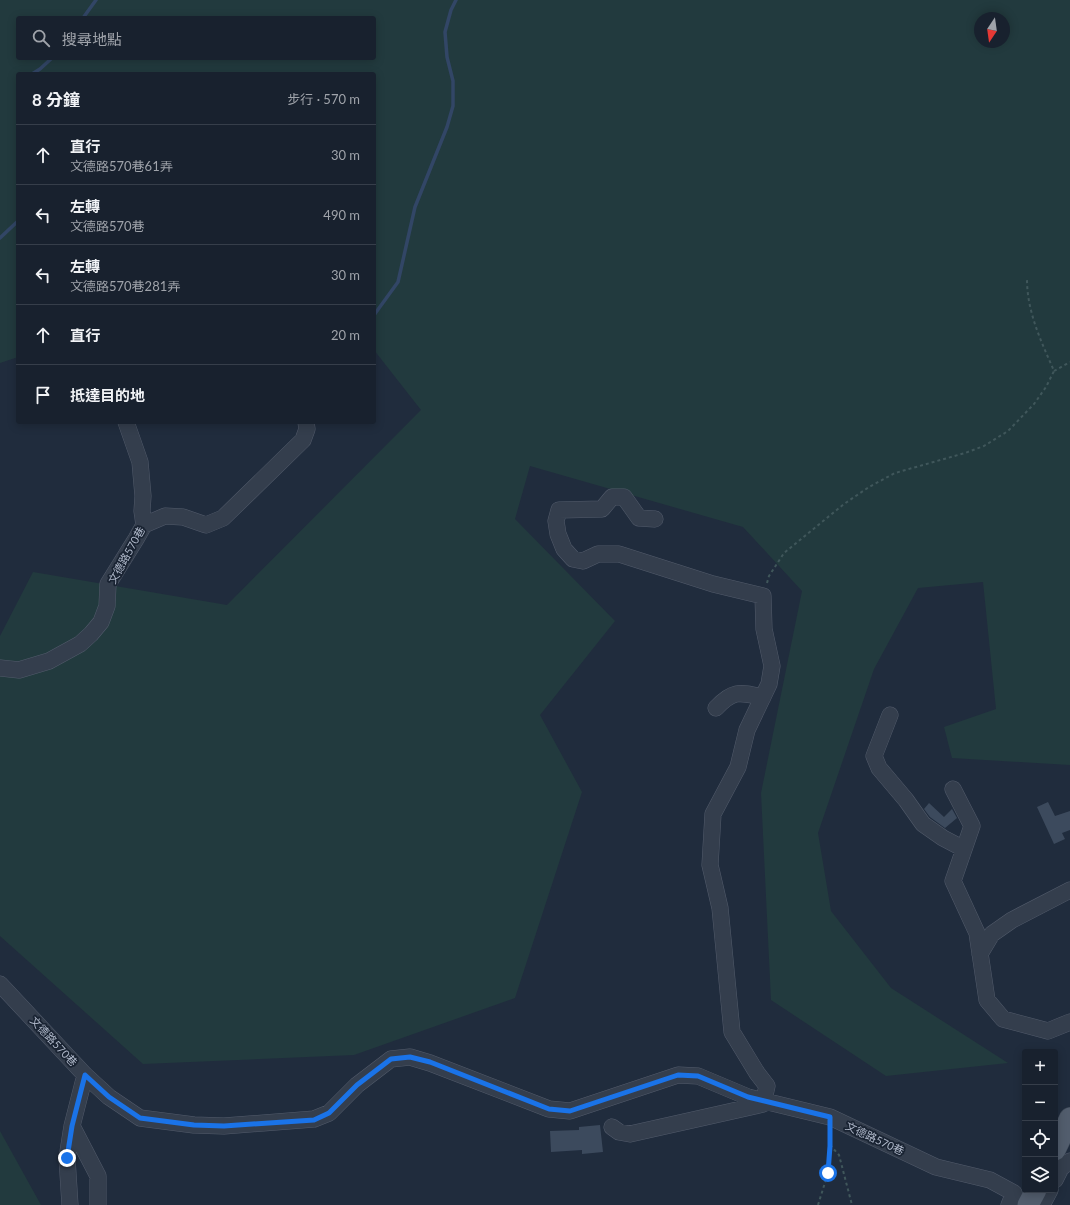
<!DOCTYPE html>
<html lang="zh-TW">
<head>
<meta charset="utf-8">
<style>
  :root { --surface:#18212e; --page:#212936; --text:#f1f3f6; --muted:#9fa3aa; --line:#363e4a }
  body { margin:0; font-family:Lato,"Noto Sans TC",sans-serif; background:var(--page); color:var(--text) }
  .controls { position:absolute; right:12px; bottom:12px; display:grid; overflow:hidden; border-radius:4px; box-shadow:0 2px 10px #0003 }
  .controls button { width:36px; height:36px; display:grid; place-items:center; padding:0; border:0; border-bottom:1px solid var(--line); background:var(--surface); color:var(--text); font:20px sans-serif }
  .compass { position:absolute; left:974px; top:12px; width:36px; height:36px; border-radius:50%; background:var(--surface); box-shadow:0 2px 10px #0003; rotate:193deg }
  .stop { position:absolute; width:12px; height:12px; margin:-9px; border:3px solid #1a73e8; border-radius:50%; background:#fff }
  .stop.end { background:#1a73e8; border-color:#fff; box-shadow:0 1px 4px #0008 }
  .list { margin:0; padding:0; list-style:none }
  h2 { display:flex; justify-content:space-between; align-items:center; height:52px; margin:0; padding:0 16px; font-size:17px }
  h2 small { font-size:13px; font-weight:400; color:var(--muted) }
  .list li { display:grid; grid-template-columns:26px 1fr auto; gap:12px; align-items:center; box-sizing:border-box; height:60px; padding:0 16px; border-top:1px solid var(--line) }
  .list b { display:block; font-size:15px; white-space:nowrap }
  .list p { margin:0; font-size:13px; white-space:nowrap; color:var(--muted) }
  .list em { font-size:13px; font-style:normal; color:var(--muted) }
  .icon { flex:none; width:22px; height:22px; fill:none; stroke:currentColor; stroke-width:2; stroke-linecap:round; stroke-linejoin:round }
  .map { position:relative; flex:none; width:1070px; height:1205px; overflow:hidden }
  .search { position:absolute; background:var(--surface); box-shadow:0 2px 10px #0003; left:16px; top:16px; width:360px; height:44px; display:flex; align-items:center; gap:10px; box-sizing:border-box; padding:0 14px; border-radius:4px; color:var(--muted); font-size:15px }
  .panel { position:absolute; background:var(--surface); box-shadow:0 2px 10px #0003; left:16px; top:72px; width:360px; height:352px; border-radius:4px }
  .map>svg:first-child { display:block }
  .green { fill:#223a3e; fill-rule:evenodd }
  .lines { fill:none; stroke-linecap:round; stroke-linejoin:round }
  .stream { stroke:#324666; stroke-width:3.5 }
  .building { fill:#3c4a5d }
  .minor-casing { stroke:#525b6b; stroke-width:17 }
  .major-casing { stroke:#3d4756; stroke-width:22 }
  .path { stroke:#40575b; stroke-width:2; stroke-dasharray:3 3; stroke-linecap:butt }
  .minor { stroke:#343e4d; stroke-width:16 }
  .major { stroke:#525d6d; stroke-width:21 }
  .route { stroke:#1a73e8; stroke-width:5 }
  .labels { text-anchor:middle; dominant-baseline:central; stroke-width:3.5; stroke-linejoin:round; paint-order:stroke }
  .street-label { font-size:11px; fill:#afb8c9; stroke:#192332 }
</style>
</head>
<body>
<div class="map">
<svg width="1070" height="1205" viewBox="0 0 1070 1205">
  <rect width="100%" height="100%" fill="#202c3d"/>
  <!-- green -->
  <path class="green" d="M0,0h1070v765l-118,-7 -8,-31 52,-18 -13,-127 -65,6 -44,81 -56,164 13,78 60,77 117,75 -122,13 -115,-76 -10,-207 41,-202 -59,-64 -213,-61 -15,53 100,102 -75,94 42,77 -67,206 -161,57 -211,9 -143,-128v-300l33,-64 194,33 194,-195 -47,-60v-276h-356v283l-18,6zM18,18h356v40h-356zM980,18h24v24h-24z
    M0,1131l41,74h-41z"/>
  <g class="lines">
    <!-- stream -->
    <path class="stream" d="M83,18l13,-18
      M32,74l8,-5 12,-11
      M0,238l18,-17
      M374,315l24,-33 17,-75 32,-80 6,-21v-25l-6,-24 -2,-25 6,-22 5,-10"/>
  </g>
  <!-- building -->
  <path class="building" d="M1048,802l7,14 15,-5v19l-8,3 3,6 -11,5 -17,-37z
    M929,803l15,14 8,-8 5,9 -12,10 -15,-11 -6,-8z
    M600,1125l3,27 -21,2v-4l-31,2 -1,-21 29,-1v-3z"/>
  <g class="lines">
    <defs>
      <path id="minor" d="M144,525l21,-9 18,1 23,8 17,-7 80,-78 4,-11 -1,-7
        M0,668l19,2 30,-9 31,-17 11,-10 10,-12 6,-16 1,-22 28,-45 8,-14 -2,-14 1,-15 -3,-34 -14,-40
        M716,708c17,-18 23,-16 47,-11
        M890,715l-16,41 5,12 27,32 17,24 20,14 21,11
        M953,789l19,37 -19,55 24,52 10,67 16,19 45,12 22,-9
        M980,954l12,-20 20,-14 58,-30
        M0,984l85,91 24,22 31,21 54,7 30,1 90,-7 15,-6 28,-28 34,-26 19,-2 20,6 119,46 21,2 108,-36 20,1 50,21 82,20 106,50 54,13 24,13 -5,12
        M85,1075l-13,51 26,50v29
        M612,1127l7,5 11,2 125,-28 8,-2 4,-18 -10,-13 -25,-41 -12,-124 -10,-43 3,-51 25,-47 9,-37 22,-46 3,-18 -8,-37 -1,-33 -50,-12 -94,-30h-21l-15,7 -10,-2 -9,-10 -6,-15 -2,-13 3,-11 43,-1 10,-12h12l15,21 16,1
        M1055,1180l6,-12 9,-7
        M70,1205l-3,-47 5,-32
        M1042,1205l8,-15"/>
      <path id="major" d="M1055,1150l15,-32
        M1028,1205l8,-15"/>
    </defs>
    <!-- minor casing -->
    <use href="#minor" class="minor-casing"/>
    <!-- major casing -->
    <use href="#major" class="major-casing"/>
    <!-- path -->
    <path class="path" d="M1054,371l16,-9
      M767,583l2,-7 15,-23 60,-49 25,-17 26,-14 70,-20 19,-7 24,-15 26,-27 12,-17 8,-16c-13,-30 -27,-59 -27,-92
      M830,1145l9,10 13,50
      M818,1205l10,-32 2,-41"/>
    <!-- minor -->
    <use href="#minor" class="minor"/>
    <!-- major -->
    <use href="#major" class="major"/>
  </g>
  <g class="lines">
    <!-- route -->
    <path class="route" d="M67,1158l5,-32 13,-51 24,22 31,21 54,7 30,1 90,-6 15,-7 28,-28 34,-26 19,-2 20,5 119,47 21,2 108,-36 20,1 50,21 82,20v29l-2,27"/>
  </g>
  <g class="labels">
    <!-- street labels -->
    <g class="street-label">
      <text transform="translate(126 555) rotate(-61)">文德路570巷</text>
      <text transform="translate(54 1041) rotate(47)">文德路570巷</text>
      <text transform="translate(875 1138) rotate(25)">文德路570巷</text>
    </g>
  </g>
</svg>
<div class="controls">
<button>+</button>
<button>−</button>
<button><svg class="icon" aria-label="locate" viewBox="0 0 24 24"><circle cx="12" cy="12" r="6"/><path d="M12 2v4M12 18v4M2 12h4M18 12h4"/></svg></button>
<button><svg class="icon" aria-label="layers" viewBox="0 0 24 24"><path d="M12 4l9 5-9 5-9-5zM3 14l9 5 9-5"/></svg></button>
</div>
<svg class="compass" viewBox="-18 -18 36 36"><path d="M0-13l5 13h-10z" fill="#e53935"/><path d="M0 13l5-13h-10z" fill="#9fa3aa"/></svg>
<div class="stop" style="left:828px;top:1173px"></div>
<div class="stop end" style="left:67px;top:1158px"></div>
<div class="search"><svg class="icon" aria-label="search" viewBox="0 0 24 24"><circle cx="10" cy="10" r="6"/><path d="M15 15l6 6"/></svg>搜尋地點</div>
<section class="panel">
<h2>8 分鐘<small>步行 · 570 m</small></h2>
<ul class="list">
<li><svg class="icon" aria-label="ahead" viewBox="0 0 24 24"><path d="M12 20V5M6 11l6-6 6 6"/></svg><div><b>直行</b><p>文德路570巷61弄</p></div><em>30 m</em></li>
<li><svg class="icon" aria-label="left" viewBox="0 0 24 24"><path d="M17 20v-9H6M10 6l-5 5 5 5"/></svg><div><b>左轉</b><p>文德路570巷</p></div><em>490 m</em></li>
<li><svg class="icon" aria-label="left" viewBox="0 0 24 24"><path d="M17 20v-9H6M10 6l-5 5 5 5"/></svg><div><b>左轉</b><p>文德路570巷281弄</p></div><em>30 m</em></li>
<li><svg class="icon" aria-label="ahead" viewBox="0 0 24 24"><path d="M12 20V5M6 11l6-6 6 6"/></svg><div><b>直行</b></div><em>20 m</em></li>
<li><svg class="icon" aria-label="arrive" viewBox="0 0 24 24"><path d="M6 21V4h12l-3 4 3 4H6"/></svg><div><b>抵達目的地</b></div></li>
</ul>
</section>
</div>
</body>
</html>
